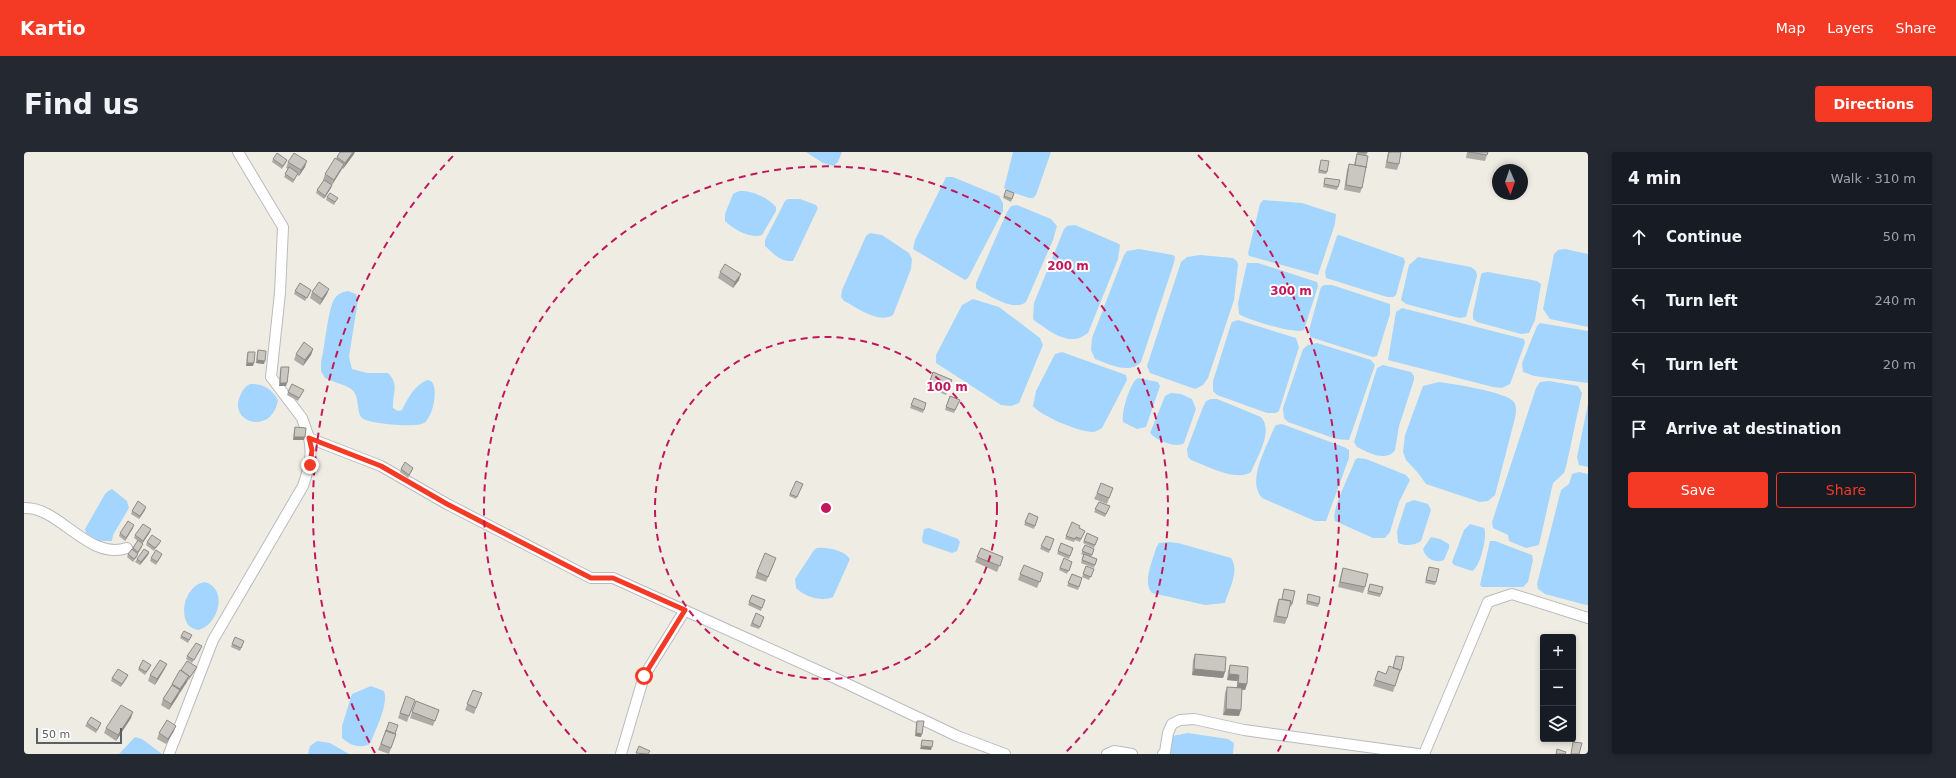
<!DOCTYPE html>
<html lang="en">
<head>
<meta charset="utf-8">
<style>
  :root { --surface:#171b24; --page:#242831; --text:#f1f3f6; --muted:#9ea1a6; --line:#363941; --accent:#f43924 }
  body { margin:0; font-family:"DejaVu Sans",sans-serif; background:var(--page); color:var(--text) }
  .controls { position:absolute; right:12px; bottom:12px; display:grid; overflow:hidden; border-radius:4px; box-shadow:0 2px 6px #0003 }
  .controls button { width:36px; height:36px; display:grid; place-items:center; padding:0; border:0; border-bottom:1px solid var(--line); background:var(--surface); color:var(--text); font:20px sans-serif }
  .compass { position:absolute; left:1468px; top:12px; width:36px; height:36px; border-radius:50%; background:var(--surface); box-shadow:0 2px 6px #0003; rotate:178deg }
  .scale { position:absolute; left:12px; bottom:10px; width:86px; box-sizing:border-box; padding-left:4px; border:2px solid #5b5f65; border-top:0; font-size:11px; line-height:14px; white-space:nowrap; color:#5b5f65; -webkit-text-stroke:3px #fff; paint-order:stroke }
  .stop { position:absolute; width:12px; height:12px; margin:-9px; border:3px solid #f43924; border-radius:50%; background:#fff }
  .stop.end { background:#f43924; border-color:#fff; box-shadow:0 1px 4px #0008 }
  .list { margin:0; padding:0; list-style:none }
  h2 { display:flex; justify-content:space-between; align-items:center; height:52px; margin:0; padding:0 16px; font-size:17px }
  h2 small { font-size:13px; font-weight:400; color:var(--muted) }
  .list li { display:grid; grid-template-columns:26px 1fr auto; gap:12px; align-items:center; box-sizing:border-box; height:64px; padding:0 16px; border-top:1px solid var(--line) }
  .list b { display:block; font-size:15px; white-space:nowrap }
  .list em { font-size:13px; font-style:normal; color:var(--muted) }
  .actions { display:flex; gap:8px; padding:12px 16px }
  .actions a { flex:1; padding:9px 0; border:1px solid var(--accent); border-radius:4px; text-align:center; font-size:14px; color:var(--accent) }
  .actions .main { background:var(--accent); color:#fff }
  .icon { flex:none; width:22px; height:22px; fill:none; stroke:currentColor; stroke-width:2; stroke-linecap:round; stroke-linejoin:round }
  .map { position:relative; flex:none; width:1564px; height:602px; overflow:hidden; border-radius:4px }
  header { display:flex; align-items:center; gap:24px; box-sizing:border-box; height:56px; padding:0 20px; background:var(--accent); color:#fff }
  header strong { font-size:19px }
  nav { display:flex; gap:22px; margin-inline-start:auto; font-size:14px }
  .intro { display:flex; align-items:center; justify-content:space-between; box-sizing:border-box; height:96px; padding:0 24px }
  h1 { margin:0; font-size:28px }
  .button { padding:10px 18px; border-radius:4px; background:var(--accent); color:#fff; font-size:14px; font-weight:700 }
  main { display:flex; gap:24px; padding:0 24px }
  aside { flex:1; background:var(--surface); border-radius:4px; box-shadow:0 2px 6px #0003 }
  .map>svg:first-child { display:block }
  .water { fill:#a3d5ff }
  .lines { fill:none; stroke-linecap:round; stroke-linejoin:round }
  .street-casing { stroke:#b8bbc0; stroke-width:12 }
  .street { stroke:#fff; stroke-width:10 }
  .wall { fill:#aeaaa5 }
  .shaded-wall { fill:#8d8b86 }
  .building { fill:#cac6c0; stroke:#8d8b86 }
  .route { stroke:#f43924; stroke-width:5 }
  .ring { fill:none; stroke:#c2185b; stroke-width:2; stroke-dasharray:7 5 }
  .centre { fill:#c2185b; stroke:#fff; stroke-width:2 }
  .ring-label { font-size:12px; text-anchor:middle; font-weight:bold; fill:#c2185b; stroke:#fff; stroke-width:4; stroke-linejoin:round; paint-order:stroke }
</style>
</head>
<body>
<header>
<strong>Kartio</strong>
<nav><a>Map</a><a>Layers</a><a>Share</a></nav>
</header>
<div class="intro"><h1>Find us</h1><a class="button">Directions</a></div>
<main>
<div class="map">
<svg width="1564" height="602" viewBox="0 0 1564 602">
  <rect width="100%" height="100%" fill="#efede3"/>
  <!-- water -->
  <path class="water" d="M782,0h36l-4,10 -5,4 -10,-3z
    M989,0h38l-15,43 -3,3h-4l-23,-8 -2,-2z
    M922,25h7l46,19 4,7v8l-35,67 -3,2 -52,-31 2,-9z
    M715,39c13,-1 29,7 37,16v4l-14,24c-12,4 -29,-6 -37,-14v-7l8,-20z
    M764,47h12l16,6 2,3 -25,53c-13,1 -19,-7 -28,-15v-6l20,-39z
    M1239,48l39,3 34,11 -1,10 -17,51 -69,-19 -1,-3 12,-49z
    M993,53l34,14 6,7 -4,14 -27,62c-13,10 -35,-6 -48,-12l-2,-2v-5l31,-71 4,-6z
    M1051,73l42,18 3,2 -2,14 -30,74c-18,15 -37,-1 -53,-12l-2,-2 1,-16 30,-74 3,-3z
    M846,81l12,2 27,18 3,6 -1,10 -18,46c-15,9 -35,-7 -49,-14l-3,-4 1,-7 24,-54z
    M1315,83l65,23 1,4 -9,33 -3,2h-6l-61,-19 -1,-6 12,-36z
    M1115,97l34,6 2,2 -1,6 -33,99c-12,13 -32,2 -46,-3l-4,-9 1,-12 32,-83 3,-4z
    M1541,97l23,5v73l-38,-8 -7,-10 11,-55 4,-4z
    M1176,103l33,3 4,3 1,4 -4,35 -26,78 -5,7 -8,4 -45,-16 -3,-7 34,-104 6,-5z
    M1394,105l53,10 5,4 1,5 -11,41 -7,1 -53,-14 -5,-4 8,-35z
    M1223,111h11l59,19 1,4 -14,44c-10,4 -56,-10 -65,-16l-1,-11z
    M1464,120l49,9 4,3 -6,36 -6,13 -8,1 -44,-12 -4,-3v-6l8,-38 1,-2z
    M1300,133h8l58,19v10l-13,42 -4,1 -63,-20 -1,-7 12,-43z
    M324,139l8,3 2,6 -9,57 3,12 15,4h21c12,12 4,21 5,35l5,3 4,-1c6,-12 12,-24 25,-30l4,1c8,7 2,36 -7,42 -2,1 -7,2 -9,2 -9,1 -49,-1 -54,-8 -5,-8 -1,-22 -10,-28 -7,-5 -18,-7 -26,-11l-4,-7v-9c4,-15 7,-55 14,-64 4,-5 8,-6 13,-7z
    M949,147l26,8 41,31 3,7 -24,58 -8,3 -10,-1 -65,-42v-8l26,-50z
    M1378,156l122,31 1,4 -15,41 -8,4 -9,-1 -105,-27 8,-48z
    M1214,168l58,18 3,9 -20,64 -3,2h-9l-50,-18 -4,-4v-10l18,-57 1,-2z
    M1516,171l48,8v52l-54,-7 -11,-4 -1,-9 15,-37z
    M1293,191l54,17 4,5 -26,75 -13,-1 -48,-17 -4,-4 -1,-10 20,-59 5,-4z
    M1038,200l64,23 1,5 -25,48c-2,1 -5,3 -8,4 -13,1 -53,-16 -61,-26l3,-15 19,-37z
    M1359,213l28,7 3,4v4l-15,46 -4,24c-9,13 -28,2 -38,-3l-3,-5 23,-74z
    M1114,226l20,4 2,4 -14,41 -9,2 -14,-7c-2,-9 7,-40 15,-44z
    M1525,229l29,5 4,7 -16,74 -2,6 -11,10 -14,62 -13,3 -17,-7 -1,-6 -15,-7 -1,-6 44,-134 4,-6z
    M1415,230c14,2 68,10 75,20 3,5 2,11 1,16l-20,77 -7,6 -8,1 -54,-18 -8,-11 -12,-13 -3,-8 2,-17 18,-49z
    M226,232c12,-1 22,5 28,16 -6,36 -50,23 -38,-4 3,-6 4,-9 10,-12z
    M1147,241l10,1 11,5 4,10 -12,34c-8,6 -28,-3 -34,-10l15,-37z
    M1187,247h6l44,18c13,14 -4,40 -10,55 -15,10 -44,-6 -60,-12l-3,-3 -1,-8 16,-42 3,-6z
    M1564,252v63l-9,-2 -2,-8z
    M1258,272l62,23 5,3v8l-23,63h-11l-53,-23c-16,-18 5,-51 12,-70l2,-3z
    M1334,306l8,1 40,16 4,5 -11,22 -9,30 -5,6h-12l-38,-17c-5,-9 16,-49 20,-61z
    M1555,320l9,2v131h-2l-41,-11 -7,-5 -1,-5 24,-94 8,-6 3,-10z
    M88,337l15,12 2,7 -16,27 -1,6h-13l-13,-8 -1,-4 20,-35 3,-3z
    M1390,348l14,4 3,6 -10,31c-7,5 -16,5 -23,2l-1,-12 9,-28z
    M1446,372l14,4c4,7 -4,40 -12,43l-18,-6 -2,-3 12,-32z
    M905,376l29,11 2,3 -3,9 -5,2 -29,-10 -1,-4 2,-10z
    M1407,385l9,2 9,5v4l-5,12c-9,4 -19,-2 -21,-11z
    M1466,389h5l37,14 1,5 -5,22 -5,5h-41l-2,-2z
    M1144,390l10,1 53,15c9,13 -2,31 -6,45l-20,2 -53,-12c-10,-10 1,-33 4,-45l3,-5z
    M793,396c10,-1 27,2 33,11l-17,38c-11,5 -28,0 -37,-9l-1,-9 19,-29z
    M181,430c24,7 13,44 -7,48 -4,-1 -9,-3 -11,-7 -8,-14 1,-39 18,-41z
    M347,534l13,5c5,13 -9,40 -14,53 -11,5 -20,1 -28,-6v-12l10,-32z
    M1164,581l40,6 6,4 -1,11h-64l3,-18z
    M111,585l7,2 20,15h-43z
    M293,589l13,2 19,11h-41l2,-8z"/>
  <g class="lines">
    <defs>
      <path id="street" d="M214,0l45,75 -3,66 -9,84 31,41 7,20 72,28 66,38 144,74h22l226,102 118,56 48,18
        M0,356c35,-2 64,53 103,40
        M145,602l44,-114 90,-154c6,-18 10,-30 6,-48
        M597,602l23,-78 41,-66
        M1083,602l7,-3 18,3
        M1139,602l2,-2 3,-19 4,-9 8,-4 14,-1 50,11 174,24
        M1400,602l64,-152 24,-8 76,24"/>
    </defs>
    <!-- street casing -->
    <use href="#street" class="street-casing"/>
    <!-- street -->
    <use href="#street" class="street"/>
  </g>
  <!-- wall -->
  <path class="wall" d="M1333,0h10l-1,4v12l-4,20 -2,5 -16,-3 3,-20 2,-6 5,1z
    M1364,0h13l-2,12 -2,6 -12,-2z
    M1443,0h21l-3,9 -19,-3z
    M330,2l-11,15 -1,-1 -10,17 -1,3 -7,11 -8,-6 1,-3 7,-10h-1l2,-6 12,-17z
    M249,7l14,1 -1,3 -4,6 -10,-7z
    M1297,8l6,12 -1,2 -8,-1z
    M264,10l17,5 -6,9 -2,-1 -4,8 -9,-6 4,-8 -2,-1z
    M1301,26l13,9 -1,3 -14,-3z
    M982,38l8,3 -3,9 -8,-4z
    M303,45l11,1 -4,7 -8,-5z
    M696,120l19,8 -6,8 -15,-10z
    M271,139l15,2 -5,8 -11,-7z
    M288,140l15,2 -7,11 -10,-7z
    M289,197l-2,6 -8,11 -9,-6 2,-6z
    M234,198l6,14 -8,-1 1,-10z
    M224,200l5,14h-7l1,-12z
    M257,215l5,19h-7l1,-16z
    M909,220l19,8 -6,15 -19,-8z
    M280,238l-6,11 -11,-6 1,-3z
    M926,244l10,4 -6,13 -9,-3z
    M890,246l12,5 -3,10 -13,-5z
    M271,275l9,13h-11l1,-10z
    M389,316l-1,3 -4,7 -8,-6 1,-3z
    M772,329l7,3 -7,15 -7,-3z
    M1089,336l-6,16 -13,-5 3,-6z
    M1075,350l11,4 -5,11 -11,-5z
    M121,358l-6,9 -8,-5 1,-3z
    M1005,361l9,4 -4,12 -10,-4z
    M1048,370l7,6 6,3 -5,11 -5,-2 -1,2 -9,-3z
    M109,376l-8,13 -6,-5 1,-3z
    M126,380l-8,12v3l-4,7 -1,3 -4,5 -6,-5 1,-3 10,-13 -4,-3 1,-3z
    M1063,381l11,5 -4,10 -11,-5z
    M1022,384l8,3 -5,14 -9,-4z
    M123,390l13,1 -6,8 -8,-6z
    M1037,391l12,5 -4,11 -12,-5z
    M1061,393l9,4 -3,8 6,2 -3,9 -13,-5 2,-8 -2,-1z
    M957,396l22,9 -6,15 -22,-10z
    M125,400l-1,3 -8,10 -5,-3 2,-3z
    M138,402l-1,3 -5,8 -6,-4 1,-3z
    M1040,406l8,4 -5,12 -8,-4z
    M750,412l-8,18 -11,-4 2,-6z
    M1062,414l8,3 -5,11 -7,-3z
    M1405,415l7,15 -1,3 -10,-2z
    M1319,416l22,19 -2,6 -25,-6 3,-13z
    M1019,421l-6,15 -19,-8 2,-6z
    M1048,422l10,4 -4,12 -11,-4z
    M1346,432l11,10 -1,3 -13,-3z
    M1260,437l8,15 -1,3 -1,-1 -3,12 -2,6 -12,-2 4,-18 2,-5h3z
    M1284,442l11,10 -1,3 -12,-3z
    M728,443l13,5 -4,11 -13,-6z
    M732,461l8,4 -5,12 -9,-3z
    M168,483l-4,8 -8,-5 1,-2z
    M208,492h11l-3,7 -9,-4z
    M177,497l-9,14 -6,-4 1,-3z
    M1171,502l30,18 -2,6 -31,-3 1,-15z
    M1372,504l5,14 -1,3v-1l-7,20 -20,-6 5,-15 8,3 3,-8 4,2z
    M143,512l-3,6 -9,15 -7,-4 2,-6z
    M127,513l-1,3 -5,7 -7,-5 1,-2z
    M1206,513l17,19 -2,6h-3l-3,26 -16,-1 2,-22 2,-6h10v-6l-10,-1 1,-9z
    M173,515l-2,3 -6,10 -1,-1 -1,3 -18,28 -8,-5 2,-6 7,-11 2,-4z
    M104,523l-1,3 -6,9 -10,-6 1,-3z
    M449,538l9,3 -8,21 -9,-4z
    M382,544l9,4 -8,22 -9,-4z
    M392,549l23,9 -6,16 -23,-8z
    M107,566l-15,23 -12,-8 2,-5z
    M893,569l4,16 -6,-1 1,-13z
    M63,571h14l-1,3 -4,7 -11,-7z
    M362,578l10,4 -7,20 -11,-4z
    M150,579l-8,13 -9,-5 2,-6z"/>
  <!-- shaded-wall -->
  <path class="shaded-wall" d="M329,0h2l-1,2 -11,15 2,-6z
    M283,9l-2,6 -6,9 2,-6z
    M320,12l-2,5 -10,16 2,-5z
    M308,33l-1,3 -7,11 1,-3z
    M717,122l-2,6 -6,8 2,-6z
    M305,137l-2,5 -7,11 2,-6z
    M289,197l-2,6 -8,11 2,-6z
    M233,208l8,1 -1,3 -8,-1z
    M223,211h7l-1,3h-7z
    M256,231h7l-1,3h-7z
    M270,285h11l-1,3h-11z
    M122,355l-1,3 -6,9 1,-3z
    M110,373l-1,3 -8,13 1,-3z
    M127,377l-1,3 -8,12 1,-3z
    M125,400l-1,3 -8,10 1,-3z
    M143,512l-3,6 -9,15 2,-6z
    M1170,517l31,3 -2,6 -31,-3z
    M1205,522l10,1 -2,6 -10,-1z
    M165,524l-2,6 -9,13 2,-6z
    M1214,531l9,1 -2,6 -9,-1z
    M156,538l-2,6 -9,14 2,-6z
    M1202,557l15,1 -2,6 -16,-1z
    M109,560l-2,6 -15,23 2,-6z
    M152,574l-2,5 -8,13 2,-5z
    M892,581l6,1 -1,3 -6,-1z
    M897,594l11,1 -1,3 -11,-1z"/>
  <!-- building -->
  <path class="building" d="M316,0h13l-8,11 -8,-6z
    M1334,0h9v1z
    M1365,0h12l-2,12 -12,-2z
    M1445,0h19l-1,3z
    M253,1l10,7 -4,6 -10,-7z
    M270,1l13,8 -6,9 -13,-8z
    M1333,2l11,2 -2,12v-1l-11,-2z
    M311,6l9,6 -10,16 -9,-6z
    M1297,8l8,1 -2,11 -8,-2z
    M1325,12l17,3 -4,21 -16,-3z
    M265,15l9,6 -4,7 -9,-6z
    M1301,26l15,2 -2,7 -14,-3z
    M300,28l8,5 -7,11 -8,-6z
    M982,38l8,3 -2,6 -8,-3z
    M306,41l8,5 -3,4 -8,-5z
    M701,112l16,10 -6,8 -15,-10z
    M295,130l10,7 -7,10 -10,-7z
    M276,131l11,7 -4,8 -12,-7z
    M280,190l9,7 -8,11 -9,-6z
    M234,198l8,1 -1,10 -8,-1z
    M224,200h7l-1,11h-7z
    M257,215h8l-2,16h-7z
    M909,220l19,8 -4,9 -18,-8z
    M268,232l12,6 -5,8 -11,-6z
    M926,244l10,4 -5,10 -9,-3z
    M890,246l12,5 -2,7 -13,-5z
    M271,275l11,1 -1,9h-11z
    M381,310l8,6 -4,7 -8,-6z
    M772,329l7,3 -6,13 -7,-3z
    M1077,331l12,5 -4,10 -12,-5z
    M114,349l8,6 -6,9 -8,-5z
    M1075,350l11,4 -4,8 -11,-5z
    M1005,361l9,4 -3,9 -10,-4z
    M104,369l6,4 -8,13 -6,-5z
    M1048,370l8,4 -1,2 6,3 -4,8 -5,-2 -1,2 -9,-3z
    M119,372l8,5 -8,12 -8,-6z
    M1063,381l11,5 -3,7 -11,-4z
    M128,383l9,6 -6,7 -8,-6z
    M1022,384l8,3 -4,11 -9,-4z
    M114,388l5,4 -5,8 -5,-4z
    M1037,391l12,5 -3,8 -12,-5z
    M1061,393l9,4 -2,6 -10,-4z
    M957,396l22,9 -3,9 -23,-9z
    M108,397l6,5 -4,5 -6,-5z
    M120,397l5,3 -8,10 -4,-3z
    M132,398l6,4 -5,8 -6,-4z
    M741,401l11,5 -8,19 -11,-5z
    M1060,402l13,5 -2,6 -13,-5z
    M1040,406l8,4 -3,9 -9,-3z
    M1000,413l19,8 -3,9 -20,-8z
    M1062,414l8,3 -3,8 -8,-3z
    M1405,415l10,2 -3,13 -10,-2z
    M1319,416l25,6 -3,13 -25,-5z
    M1048,422l10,4 -3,9 -11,-4z
    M1346,432l13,3 -2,7 -13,-3z
    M1260,437l11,2 -3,13 -2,-1 1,-2 -9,-2z
    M1284,442l12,3 -1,7 -12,-3z
    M728,443l13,5 -3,8 -13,-6z
    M1255,447l12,2 -4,17 -11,-2z
    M732,461l8,4 -4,10 -8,-4z
    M160,479l8,4 -3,5 -8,-4z
    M211,485l9,4 -3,7 -9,-4z
    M172,491l6,3 -8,14 -7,-4z
    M1171,502l31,3 -1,15 -31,-3z
    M1372,504l8,1 -3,13 -8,-2z
    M119,508l8,5 -5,7 -7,-4z
    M136,508l7,4 -10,15 -7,-4z
    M163,509l10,6 -7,10 -9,-7z
    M1206,513l18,2 -1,17 -9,-1 1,-8 -10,-1z
    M1365,514l11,4 -5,16 -20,-6 3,-9 8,3z
    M94,517l10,6 -6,9 -10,-6z
    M156,518l9,6 -9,13 -8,-5z
    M148,533l8,5 -9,14 -8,-5z
    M1203,535l15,1 -1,22 -15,-1z
    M449,538l9,3 -6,15 -9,-4z
    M382,544l9,4 -6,16 -9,-3z
    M392,549l23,9 -4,11 -23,-9z
    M97,553l12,7 -15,23 -12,-7z
    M67,565l10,6 -4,7 -10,-7z
    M143,568l9,6 -8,13 -9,-6z
    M893,569h7l-2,13 -6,-1z
    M365,570l9,3 -3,9 -9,-3z
    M362,578l10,4 -5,14 -10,-4z
    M898,588l11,1 -1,6 -11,-1z
    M1549,590l9,1 -3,11h-8z
    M615,594l11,5 -2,3 -12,-1z
    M1533,597l9,3 -1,2h-9z"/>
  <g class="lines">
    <!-- route -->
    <path class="route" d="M286,313l2,-15 -3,-12 72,28 66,38 144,74h22l72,32 -41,66"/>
  </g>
  <!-- distance rings -->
  <g class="ring">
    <circle cx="802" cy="356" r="171"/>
    <path d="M562 600A342 342 0 1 1 1042 600"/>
    <path d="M351 601A513 513 0 0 1 430 3M1174 3A513 513 0 0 1 1253 601"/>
  </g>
  <circle cx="802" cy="356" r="6" class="centre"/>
  <g class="ring-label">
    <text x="1044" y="118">200 m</text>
    <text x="1267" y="143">300 m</text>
    <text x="923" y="239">100 m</text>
  </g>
</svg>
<div class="controls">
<button>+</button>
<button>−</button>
<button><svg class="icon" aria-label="layers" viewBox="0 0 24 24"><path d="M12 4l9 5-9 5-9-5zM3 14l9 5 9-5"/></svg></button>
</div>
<svg class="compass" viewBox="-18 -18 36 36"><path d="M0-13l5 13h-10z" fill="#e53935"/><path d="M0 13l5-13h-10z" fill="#9ea1a6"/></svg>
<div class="scale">50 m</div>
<div class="stop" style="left:620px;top:524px"></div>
<div class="stop end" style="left:286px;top:313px"></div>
</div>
<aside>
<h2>4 min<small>Walk · 310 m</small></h2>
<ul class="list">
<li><svg class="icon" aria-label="ahead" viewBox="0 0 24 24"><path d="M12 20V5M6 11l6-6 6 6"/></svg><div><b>Continue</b></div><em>50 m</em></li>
<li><svg class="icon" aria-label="left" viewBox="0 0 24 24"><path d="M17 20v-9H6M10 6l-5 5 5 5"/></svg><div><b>Turn left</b></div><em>240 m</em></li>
<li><svg class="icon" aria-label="left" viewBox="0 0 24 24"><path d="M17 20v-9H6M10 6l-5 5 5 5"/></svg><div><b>Turn left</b></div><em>20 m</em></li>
<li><svg class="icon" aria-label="arrive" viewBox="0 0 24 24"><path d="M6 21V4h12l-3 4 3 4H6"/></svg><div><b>Arrive at destination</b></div></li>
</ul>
<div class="actions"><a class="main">Save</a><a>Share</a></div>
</aside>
</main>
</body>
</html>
